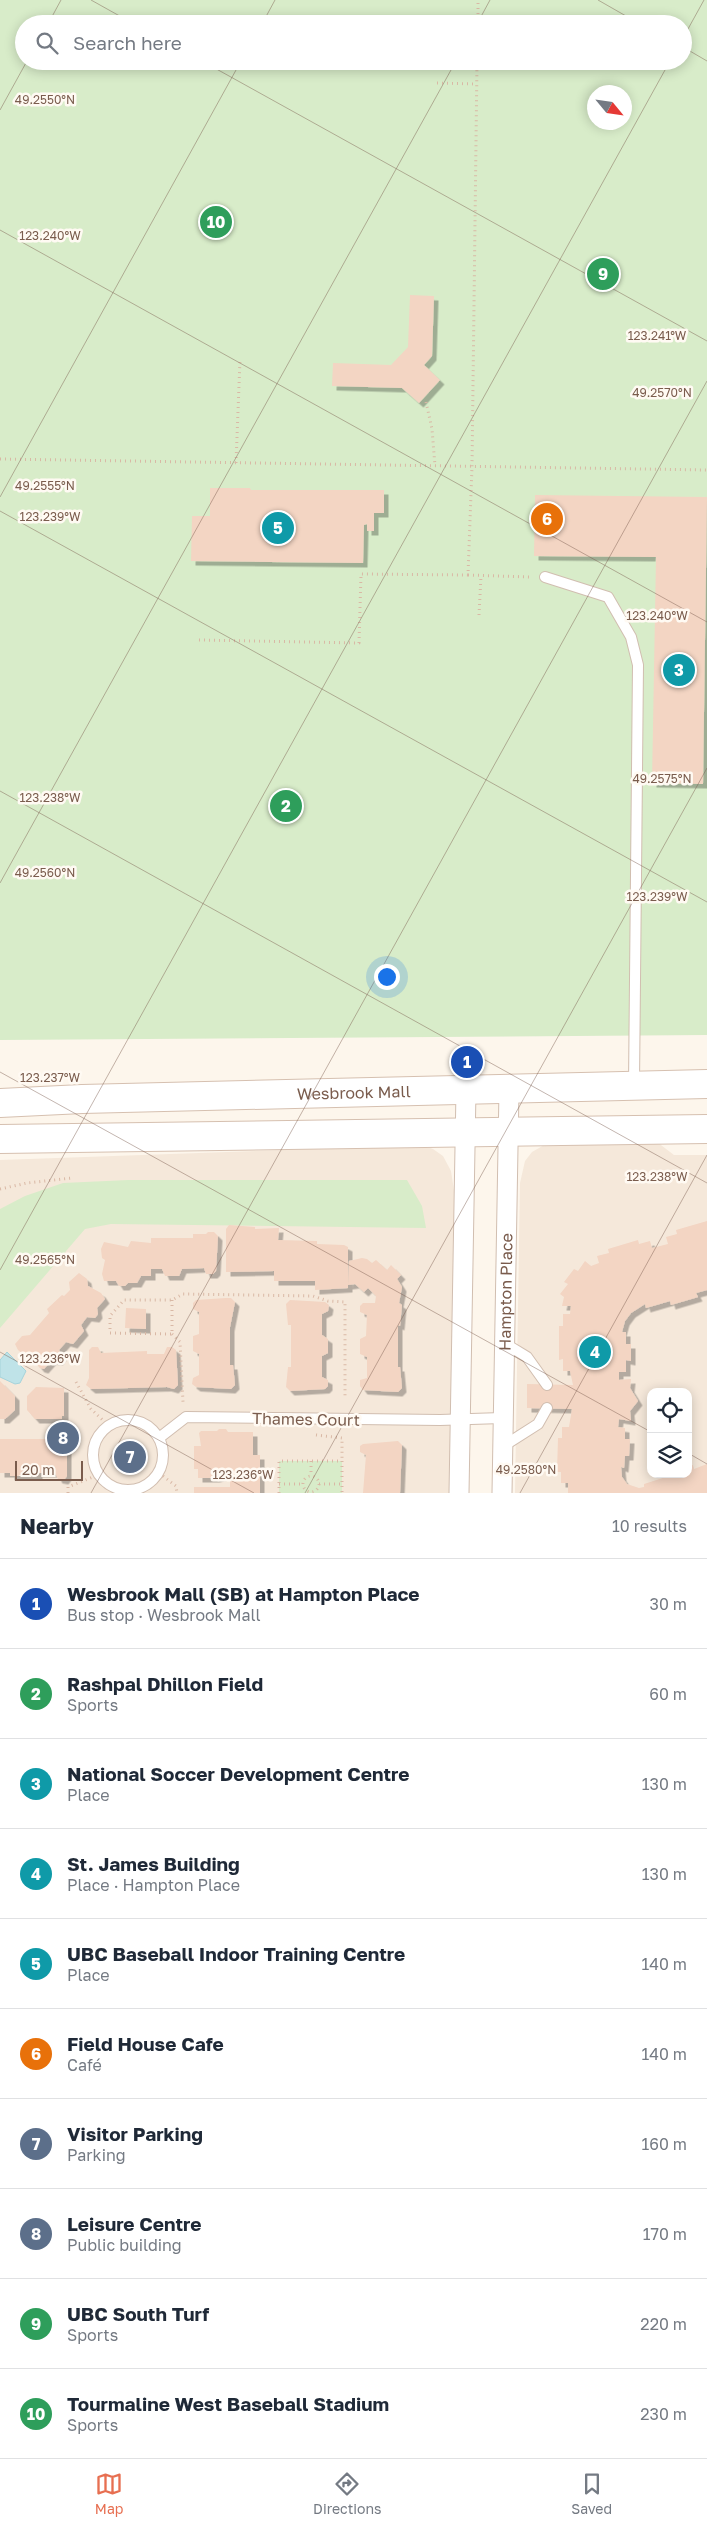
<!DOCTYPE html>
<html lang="en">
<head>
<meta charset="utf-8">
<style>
  :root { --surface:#fff; --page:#f6f6f7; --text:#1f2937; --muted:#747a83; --line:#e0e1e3; --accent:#e76f51 }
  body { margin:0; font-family:"Golos Text",sans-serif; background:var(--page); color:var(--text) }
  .controls { position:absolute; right:15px; bottom:15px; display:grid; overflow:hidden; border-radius:10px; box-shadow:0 2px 12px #0003 }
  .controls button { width:45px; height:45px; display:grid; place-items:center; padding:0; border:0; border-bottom:1px solid var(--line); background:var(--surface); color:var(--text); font:25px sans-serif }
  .compass { position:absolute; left:587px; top:85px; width:45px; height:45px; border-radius:50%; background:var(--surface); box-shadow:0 2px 12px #0003; rotate:119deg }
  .scale { position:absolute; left:15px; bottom:12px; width:68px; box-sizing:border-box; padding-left:5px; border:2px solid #7a5c4d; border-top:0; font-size:14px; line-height:18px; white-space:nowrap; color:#7a5c4d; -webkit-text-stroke:4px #fffaf3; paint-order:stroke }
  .you { position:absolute; left:386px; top:976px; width:18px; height:18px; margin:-12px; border:4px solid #fff; border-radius:50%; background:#1a73e8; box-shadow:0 0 0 8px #1a73e833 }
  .badge { display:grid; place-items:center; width:32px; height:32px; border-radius:50%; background:var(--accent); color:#fff; font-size:16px; font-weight:700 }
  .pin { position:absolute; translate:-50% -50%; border:2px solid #fff; box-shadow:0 1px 5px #0006 }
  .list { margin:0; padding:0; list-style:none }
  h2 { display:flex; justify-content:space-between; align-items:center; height:65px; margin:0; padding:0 20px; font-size:21px }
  h2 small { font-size:16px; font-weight:400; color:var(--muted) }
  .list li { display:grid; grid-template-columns:32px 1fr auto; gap:15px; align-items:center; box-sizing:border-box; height:90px; padding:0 20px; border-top:1px solid var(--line) }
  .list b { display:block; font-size:19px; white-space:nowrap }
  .list p { margin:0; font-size:16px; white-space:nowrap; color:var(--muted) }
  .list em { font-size:16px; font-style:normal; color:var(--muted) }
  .icon { flex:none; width:28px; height:28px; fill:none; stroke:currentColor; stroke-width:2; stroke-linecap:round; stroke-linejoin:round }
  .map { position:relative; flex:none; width:707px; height:1493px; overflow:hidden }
  .search { position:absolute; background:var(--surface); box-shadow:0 2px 12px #0003; left:15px; right:15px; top:15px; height:55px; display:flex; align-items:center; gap:12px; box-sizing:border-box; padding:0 18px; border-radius:28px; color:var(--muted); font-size:19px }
  .sheet { height:965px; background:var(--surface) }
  nav { display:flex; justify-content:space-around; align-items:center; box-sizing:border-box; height:70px; border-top:1px solid var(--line); background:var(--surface); font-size:14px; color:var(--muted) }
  nav a { display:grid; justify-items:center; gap:2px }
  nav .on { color:var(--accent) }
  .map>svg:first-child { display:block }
  .residential { fill:#f5e8da; fill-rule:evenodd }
  .green { fill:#d8ecc9; fill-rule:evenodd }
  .water { fill:#bfe3e8; stroke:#a5d3da }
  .building { fill:#f3d5c3; filter:url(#shadow) }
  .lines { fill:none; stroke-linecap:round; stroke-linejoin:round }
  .service-casing { stroke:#d1beb0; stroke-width:12 }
  .minor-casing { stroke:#d1beb0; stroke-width:21 }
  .secondary-casing { stroke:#d6c0b0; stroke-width:30 }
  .path { stroke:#d9b8a5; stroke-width:3; stroke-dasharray:1 4; stroke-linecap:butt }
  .service { stroke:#fff; stroke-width:10 }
  .minor { stroke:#fff; stroke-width:19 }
  .secondary { stroke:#fff; stroke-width:28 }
  .ticks { fill:none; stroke:#7a5c4d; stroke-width:1; stroke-opacity:0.45 }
  .labels { text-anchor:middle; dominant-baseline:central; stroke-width:5; stroke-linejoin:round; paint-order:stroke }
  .street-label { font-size:16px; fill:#7a5c4d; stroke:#fffaf3 }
  .ticks-label { font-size:12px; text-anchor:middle; fill:#7a5c4d; stroke:#fffaf3; stroke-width:5; stroke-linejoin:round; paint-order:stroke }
</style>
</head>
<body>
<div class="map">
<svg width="707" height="1493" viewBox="0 0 707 1493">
  <defs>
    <filter id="shadow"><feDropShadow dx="4.5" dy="4.5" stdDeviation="0" flood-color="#0004"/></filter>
  </defs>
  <rect width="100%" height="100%" fill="#fdf6ec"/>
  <!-- residential -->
  <path class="residential" d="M657,1142l17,13h33v338h-192l5,-310 5,-22 7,-9 14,-8zM651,1392h37v82h-37z
    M422,1145l11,4 10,7 8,15 4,26 -4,198 2,98h-453v-333z"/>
  <!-- green -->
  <path class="green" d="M0,0h707v1035l-707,5zM24,24h659v37h-659zM594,92h30v30h-30z
    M128,1180h279l15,26 4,22 -315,-4 -26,5 -85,99v-119l25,-13 38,-13z
    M279,1461h63v32h-63z"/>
  <!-- water -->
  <path class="water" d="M7,1352l19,19 -6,12 -5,1 -15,-7v-17z"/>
  <!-- building -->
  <path class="building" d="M410,295l24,1 -2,60 -8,9 16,15 -21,23 -17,-15 -70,-2 1,-23 58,2 17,-18z
    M210,488h40l1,2h133v23h-10v18h-7v-7l-3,1 -1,38 -172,-2 1,-45h18z
    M535,495l172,2 -4,287 -51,-1 4,-226 -122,-1z
    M707,1221v69l-11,3 2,4 -27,8 -1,-4 -24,7 -1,-4 -14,9 -6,8 -3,11h4v12h5v17l-5,-1v12h-7v8l12,-1 -1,9 8,13 -8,10 1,10 -12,-2 -1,8 7,1v11h5l-1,17h-4l-1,12 -3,-1 1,10 5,7 12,4 5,-1v-3l22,-7v-3h22v-7l5,-2 1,4 13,-5v29h-139v-10h-7v-11h-4l1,-34h4v-11h7l3,-18 -45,-1v-24l46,1 -3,-14h-7v-12l-4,1v-34h4v-12h7l1,-8h-9l2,-9 -4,-3 8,-10 -4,-2 10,-13 4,2 7,-10 6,5 8,-3 -2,-7 12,-3 -1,-4 30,-9 1,4 11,-3 2,7 16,-4 -2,-7 11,-3 -1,-4z
    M229,1225l26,2v2l24,-1 -1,12 39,1v3l27,1 4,2v41l-33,2v-9h-41v-10l-48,1v-43z
    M208,1232h6l4,4 -2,35 -3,3h-7l-2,-6 -22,1 -3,7h-14l-3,-7h-11v7h-10l-4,7h-9l-3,3h-6l-3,-5h-12l-2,-7 3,-14 -3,-2 -1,-9 3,-7 24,5 3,-6 20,2v-5h42v-4h13z
    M362,1258l5,1 5,4 4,-3 11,10 4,-5 10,10 -4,4 5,8 -3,16 3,2 -2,21 -2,-1v42h2l2,21 -4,4 -35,-2 -3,-4v-6l7,-2v-21l-7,-3v-15l6,-3 1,-21 -7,-3v-6l3,-3h12l1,-7 -8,-8 -4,4 -9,-8 -7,1 1,-24z
    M79,1273l8,6 1,7 13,7 4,6 -8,9 1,6 -3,4 -8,-1 -6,8 3,6 -11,13 -7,-2 -7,8 3,6 -4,5 -6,-1 -8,9 -4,-1 -11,-13 -4,1 -7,-6 -3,-6 7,-8 8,-1 19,-22 -2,-4 15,-14 2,1 6,-6 -1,-8z
    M226,1298h5l4,4 -5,25v38h3l2,20 -4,4 -35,-2 -4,-3 1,-6 6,-3v-21l-6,-3v-15l6,-2v-22l-6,-3v-6l3,-3z
    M290,1300l35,2 4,3 -1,6 -6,3v21l6,4v14l-6,3v21l6,3v6l-3,3 -35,2 -4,-4 2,-20h3v-42h-3l-2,-21z
    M126,1308l20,1v20l-21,-1z
    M92,1347h6l3,6 46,-2v3h17l3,-7h5l4,3 2,35 -4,4 -7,-2 -76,2 -5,-4 3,-7v-28z
    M0,1381l15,15v14l-10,9h-5z
    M36,1387l28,1v28h-2v3h-27l-8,-9v-14z
    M219,1429h7l2,3h25v23h7v38h-66v-6h36v-18h-8v7l-7,2h-17v-9h-4v-23h7l-2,-13 2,-2h16z
    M60,1437h5l4,4 -2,8v27l-3,4 -6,-1 -3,-6h-17v3h-28v-3h-10v-34h58z
    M398,1441l4,4 -2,48h-37l3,-38 -6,-3v-6l3,-2z"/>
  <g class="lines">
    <defs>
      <path id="service" d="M545,577l63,20 23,40 7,28 -4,420
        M504,1343l23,14 20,28
        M93 1455a35 35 0 1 1 70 0a35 35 0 1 1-70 0Z
        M159,1438l27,-21 254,3 62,-2
        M502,1447l36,-23 9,-16"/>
      <g id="minor">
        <path d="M459,1493l7,-403"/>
        <path id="s1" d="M502,1493l7,-403"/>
      </g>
      <g id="secondary">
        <path id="s2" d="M0,1103l82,-4 625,-15"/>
        <path d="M0,1139l707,-10"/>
      </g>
    </defs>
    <!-- service casing -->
    <use href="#service" class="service-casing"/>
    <!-- minor casing -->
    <use href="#minor" class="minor-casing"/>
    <!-- secondary casing -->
    <use href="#secondary" class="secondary-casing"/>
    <!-- path -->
    <path class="path" d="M478,24v-24
      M437,83l40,1
      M426,402l6,27 3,37
      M0,459l707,11
      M236,463l4,-103
      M468,575l62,2
      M479,615l2,-39
      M199,640l160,3 2,-69 107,1 4,-108 5,-406
      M466,1047l1,15
      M0,1189l27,-6 45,-5
      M172,1300v34l-62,-1v-17l14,-16h48l11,-6 130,2 15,5 17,1v95
      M172,1334l8,8 3,60
      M76,1382l15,27 18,17
      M316,1435l26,3v23
      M311,1461v15
      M159,1473l17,13 1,7
      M303 1484a8 8 0 1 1 16 0a8 8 0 1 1-16 0Z
      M279,1484h24
      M319,1484h23
      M68,1493v-6l30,-12
      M279,1493v-32h63v32"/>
    <!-- service -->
    <use href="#service" class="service"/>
    <!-- minor -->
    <use href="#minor" class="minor"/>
    <!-- secondary -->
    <use href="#secondary" class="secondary"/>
  </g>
  <!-- ticks -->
  <path class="ticks" d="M91,0l43,24M598,0l42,24M48,24l13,-24M262,24l13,-24M477,24l13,-24M683,38l21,-38M683,47l24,14M202,61l505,280M0,110l27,-49M0,230l707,392M0,497l241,-436M0,511l707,391M0,791l707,392M0,883l456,-822M0,1072l651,360M0,1270l670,-1209M0,1352l254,141M688,1453l19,11M91,1493l616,-1112M305,1493l402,-725M520,1493l187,-338"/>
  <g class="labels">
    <!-- street labels -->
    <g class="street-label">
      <text stroke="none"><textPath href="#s2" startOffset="354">Wesbrook Mall</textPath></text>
      <text stroke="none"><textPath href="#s1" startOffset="201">Hampton Place</textPath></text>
      <text transform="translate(306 1419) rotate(1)">Thames Court</text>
    </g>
  </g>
  <g class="ticks-label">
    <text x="45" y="104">49.2550°N</text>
    <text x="50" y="240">123.240°W</text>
    <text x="657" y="340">123.241°W</text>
    <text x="662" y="397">49.2570°N</text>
    <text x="45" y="490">49.2555°N</text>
    <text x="50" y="521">123.239°W</text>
    <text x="657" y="620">123.240°W</text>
    <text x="662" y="783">49.2575°N</text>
    <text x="50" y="802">123.238°W</text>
    <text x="45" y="877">49.2560°N</text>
    <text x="657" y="901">123.239°W</text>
    <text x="50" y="1082">123.237°W</text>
    <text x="657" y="1181">123.238°W</text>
    <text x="45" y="1264">49.2565°N</text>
    <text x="50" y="1363">123.236°W</text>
    <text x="526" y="1474">49.2580°N</text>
    <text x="243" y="1479">123.236°W</text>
  </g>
</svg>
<div class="controls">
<button><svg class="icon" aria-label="locate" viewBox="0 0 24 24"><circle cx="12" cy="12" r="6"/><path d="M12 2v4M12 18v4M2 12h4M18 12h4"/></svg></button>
<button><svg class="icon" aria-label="layers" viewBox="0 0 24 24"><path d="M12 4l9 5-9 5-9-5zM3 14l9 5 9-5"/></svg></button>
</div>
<svg class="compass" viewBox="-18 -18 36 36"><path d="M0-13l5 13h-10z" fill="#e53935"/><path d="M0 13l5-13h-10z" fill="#747a83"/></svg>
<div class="scale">20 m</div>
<div class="you"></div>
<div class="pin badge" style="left:467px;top:1062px;background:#1a4fb4">1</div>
<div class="pin badge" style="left:286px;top:806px;background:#2e9e5b">2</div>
<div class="pin badge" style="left:679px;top:670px;background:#0f9aa8">3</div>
<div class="pin badge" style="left:595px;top:1352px;background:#0f9aa8">4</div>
<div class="pin badge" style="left:278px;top:528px;background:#0f9aa8">5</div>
<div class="pin badge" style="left:547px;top:519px;background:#e8710a">6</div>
<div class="pin badge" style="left:130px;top:1457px;background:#5c6f8a">7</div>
<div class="pin badge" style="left:63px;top:1438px;background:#5c6f8a">8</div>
<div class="pin badge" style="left:603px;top:274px;background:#2e9e5b">9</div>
<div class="pin badge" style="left:216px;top:222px;background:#2e9e5b">10</div>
<div class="search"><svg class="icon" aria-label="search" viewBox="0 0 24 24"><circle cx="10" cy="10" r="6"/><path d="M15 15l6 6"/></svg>Search here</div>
</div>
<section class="sheet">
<h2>Nearby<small>10 results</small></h2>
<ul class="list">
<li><span class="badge" style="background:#1a4fb4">1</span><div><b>Wesbrook Mall (SB) at Hampton Place</b><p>Bus stop · Wesbrook Mall</p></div><em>30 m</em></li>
<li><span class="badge" style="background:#2e9e5b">2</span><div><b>Rashpal Dhillon Field</b><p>Sports</p></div><em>60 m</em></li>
<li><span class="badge" style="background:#0f9aa8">3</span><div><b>National Soccer Development Centre</b><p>Place</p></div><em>130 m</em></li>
<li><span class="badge" style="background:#0f9aa8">4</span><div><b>St. James Building</b><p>Place · Hampton Place</p></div><em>130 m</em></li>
<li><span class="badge" style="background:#0f9aa8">5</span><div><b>UBC Baseball Indoor Training Centre</b><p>Place</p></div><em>140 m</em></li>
<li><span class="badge" style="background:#e8710a">6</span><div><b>Field House Cafe</b><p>Café</p></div><em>140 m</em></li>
<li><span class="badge" style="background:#5c6f8a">7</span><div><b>Visitor Parking</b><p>Parking</p></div><em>160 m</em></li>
<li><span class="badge" style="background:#5c6f8a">8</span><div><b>Leisure Centre</b><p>Public building</p></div><em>170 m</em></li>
<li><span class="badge" style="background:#2e9e5b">9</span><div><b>UBC South Turf</b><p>Sports</p></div><em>220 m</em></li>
<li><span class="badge" style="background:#2e9e5b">10</span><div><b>Tourmaline West Baseball Stadium</b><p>Sports</p></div><em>230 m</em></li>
</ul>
</section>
<nav>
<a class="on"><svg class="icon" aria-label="map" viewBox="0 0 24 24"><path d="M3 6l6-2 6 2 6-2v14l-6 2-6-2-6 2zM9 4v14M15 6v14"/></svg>Map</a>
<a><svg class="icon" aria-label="directions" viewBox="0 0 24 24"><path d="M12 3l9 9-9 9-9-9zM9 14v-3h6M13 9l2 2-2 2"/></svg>Directions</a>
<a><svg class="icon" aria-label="saved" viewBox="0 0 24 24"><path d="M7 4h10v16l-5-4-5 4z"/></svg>Saved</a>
</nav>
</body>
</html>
